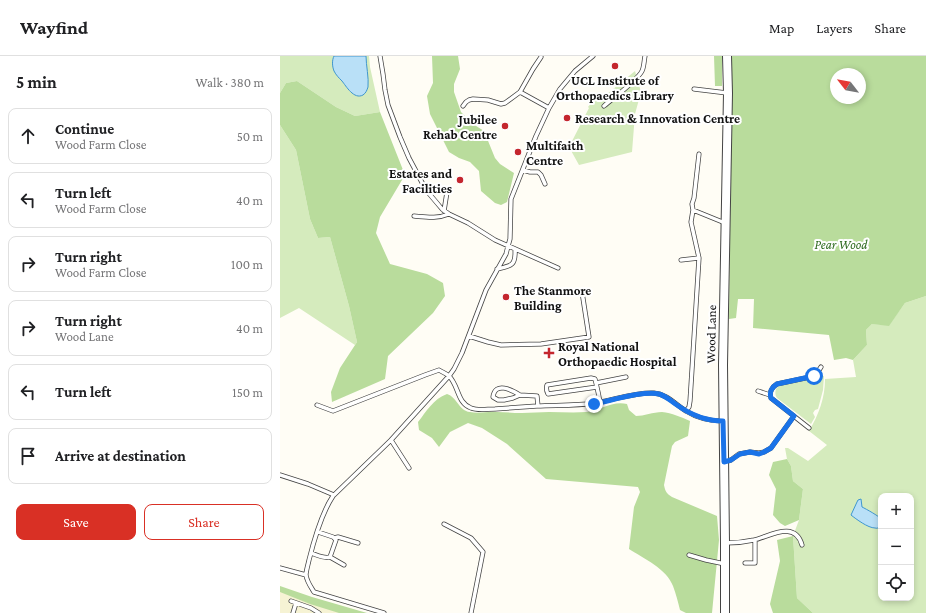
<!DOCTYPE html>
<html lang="en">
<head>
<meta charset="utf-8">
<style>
  :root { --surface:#fff; --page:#f6f6f6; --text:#202124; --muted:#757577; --line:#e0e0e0; --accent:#d93025 }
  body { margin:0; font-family:"Crimson Pro",serif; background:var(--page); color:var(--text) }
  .controls { position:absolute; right:12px; bottom:12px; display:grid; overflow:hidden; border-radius:8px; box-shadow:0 2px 6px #0003 }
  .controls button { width:36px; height:36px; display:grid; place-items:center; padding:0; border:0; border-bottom:1px solid var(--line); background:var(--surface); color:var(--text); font:20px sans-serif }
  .compass { position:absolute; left:550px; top:12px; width:36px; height:36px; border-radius:50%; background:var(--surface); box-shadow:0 2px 6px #0003; rotate:301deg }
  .stop { position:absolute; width:12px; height:12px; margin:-9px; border:3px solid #1a73e8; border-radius:50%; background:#fff }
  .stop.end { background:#1a73e8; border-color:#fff; box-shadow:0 1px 4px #0008 }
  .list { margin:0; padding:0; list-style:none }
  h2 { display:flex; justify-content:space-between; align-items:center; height:52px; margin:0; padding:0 16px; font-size:17px }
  h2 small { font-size:13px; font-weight:400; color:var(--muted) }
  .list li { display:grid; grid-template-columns:26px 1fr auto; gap:12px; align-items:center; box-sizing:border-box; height:56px; margin:0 8px 8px; padding:0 8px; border:1px solid var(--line); border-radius:8px }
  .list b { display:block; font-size:15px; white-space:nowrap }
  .list p { margin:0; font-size:13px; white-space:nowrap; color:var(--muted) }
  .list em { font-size:13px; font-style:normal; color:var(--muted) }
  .actions { display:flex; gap:8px; padding:12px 16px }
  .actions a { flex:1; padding:9px 0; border:1px solid var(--accent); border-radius:8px; text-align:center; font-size:14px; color:var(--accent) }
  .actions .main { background:var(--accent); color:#fff }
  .icon { flex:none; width:22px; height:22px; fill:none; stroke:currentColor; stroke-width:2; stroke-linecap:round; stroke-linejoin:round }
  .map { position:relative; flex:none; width:646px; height:557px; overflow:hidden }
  header { display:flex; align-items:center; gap:24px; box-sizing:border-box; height:56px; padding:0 20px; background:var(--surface); border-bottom:1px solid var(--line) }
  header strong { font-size:19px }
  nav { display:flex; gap:22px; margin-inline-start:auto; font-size:14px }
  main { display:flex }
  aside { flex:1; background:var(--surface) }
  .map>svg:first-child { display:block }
  .farmland { fill:#f6f3d4 }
  .green { fill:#d5ebbd; fill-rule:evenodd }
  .forest { fill:#b9dc9c; fill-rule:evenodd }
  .water { fill:#b9e0f7; stroke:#3f96cf }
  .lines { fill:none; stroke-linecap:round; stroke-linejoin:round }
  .service-casing { stroke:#444; stroke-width:5 }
  .tertiary-casing { stroke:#444; stroke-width:10 }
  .service { stroke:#fff; stroke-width:3.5 }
  .tertiary { stroke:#fff; stroke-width:8 }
  .route { stroke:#1a73e8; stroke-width:5 }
  .poi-dot { fill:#c4262e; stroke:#fff; stroke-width:1.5 }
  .labels { text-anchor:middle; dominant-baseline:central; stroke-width:4; stroke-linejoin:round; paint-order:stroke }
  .poi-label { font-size:13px; font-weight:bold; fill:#111; stroke:#fff; text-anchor:start }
  .park-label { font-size:13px; font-style:italic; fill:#2f6b1f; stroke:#fff }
  .street-label { font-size:13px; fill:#111; stroke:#fff }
</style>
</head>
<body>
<header>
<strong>Wayfind</strong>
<nav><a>Map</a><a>Layers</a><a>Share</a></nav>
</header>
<main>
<aside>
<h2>5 min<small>Walk · 380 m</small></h2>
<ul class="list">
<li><svg class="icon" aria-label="ahead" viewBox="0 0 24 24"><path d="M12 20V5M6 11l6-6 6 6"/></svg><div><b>Continue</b><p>Wood Farm Close</p></div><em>50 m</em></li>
<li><svg class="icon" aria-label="left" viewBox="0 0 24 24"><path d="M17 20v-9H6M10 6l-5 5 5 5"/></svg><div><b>Turn left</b><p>Wood Farm Close</p></div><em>40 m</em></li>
<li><svg class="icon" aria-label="right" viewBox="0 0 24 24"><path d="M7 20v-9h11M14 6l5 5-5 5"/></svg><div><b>Turn right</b><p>Wood Farm Close</p></div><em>100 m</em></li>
<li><svg class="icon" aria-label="right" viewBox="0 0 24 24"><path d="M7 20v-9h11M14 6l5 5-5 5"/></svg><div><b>Turn right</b><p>Wood Lane</p></div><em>40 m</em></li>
<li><svg class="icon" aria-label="left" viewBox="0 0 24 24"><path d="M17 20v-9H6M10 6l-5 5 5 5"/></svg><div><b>Turn left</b></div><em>150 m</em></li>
<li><svg class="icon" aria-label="arrive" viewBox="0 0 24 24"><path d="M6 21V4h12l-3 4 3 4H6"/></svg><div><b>Arrive at destination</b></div></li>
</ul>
<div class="actions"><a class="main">Save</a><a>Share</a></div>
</aside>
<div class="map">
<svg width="646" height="557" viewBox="0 0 646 557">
  <rect width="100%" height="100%" fill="#fffdf5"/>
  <!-- farmland -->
  <path class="farmland" d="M0,534l63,23h-63z"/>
  <!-- green -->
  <path class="green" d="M0,0h89l1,11 10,45 -25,4 -19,-9 -39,-26 -11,2 -6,10z
    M355,15l6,21 -6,22 -3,38 -53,13 -10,-18 20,-39 -1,-1 4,-5 3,-2h4l2,-1z
    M0,69l16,25 14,69 8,19 12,-1 19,69 8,36 -2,3 -56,-37 -19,10z
    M646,240v317h-113l-16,-15 -4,-62 6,-16 4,-31 -10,-8 -2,-15 -4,-7 -2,-11h3l20,13 19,-16 -18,-14c10,-17 16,-33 16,-52l31,-2 -3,-17 14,-15 -1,-15 6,-6 17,1 16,-22zM601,440h30v102h-30z
    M544,320l-1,14 -5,19 -3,1 -2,3 2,4 -4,7 -34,-26c-2,-3 -2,-6 -1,-9 4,-7 39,-11 48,-13z"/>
  <!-- forest -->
  <path class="forest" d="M152,0h26l2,13 -6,15v8l7,20 12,12 11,7 11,27 5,6 14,9 -7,29 -6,3 -6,-2 -14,-12 -2,-20 -9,-9 -11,-4 -10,-6 -19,-38 -3,-18 6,-13z
    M434,0h8v30h-7z
    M452,0h194v240l-21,7 -16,23 -17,-2 -6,6 1,15 -14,15 -7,-2 -12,2 -5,-25 -76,-7 1,-29h-16l-2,19 -7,1zM556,18h24v24h-24z
    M17,25l39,26 19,9 25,-4 25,63 -25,42 -4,16 14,31 37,10 16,9 2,13 -12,17 -45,43 -3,23 -53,23 -1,-10 9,-24 17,-26 -8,-36 -19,-69 -12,1 -8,-19 -14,-69 -16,-25v-32l6,-10z
    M167,338c10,3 12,17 23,18 9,2 18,-1 27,0 8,0 16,1 25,1 9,0 18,-1 27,-1 12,0 24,1 37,0 13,-1 27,-12 41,-8l2,6 7,6c8,0 17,-4 26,-4 10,1 19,5 28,9l-2,15 -13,6 -3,4 -8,39c1,6 3,9 8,12l45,19 2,24 -7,73h-26l-6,-3c-2,-8 -4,-16 -7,-24 -6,-17 -30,-28 -44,-37l5,-42 6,-15 -2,-5 -92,-8 -39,-35 -25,-16 -14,-5 -18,9 -11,15 -7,-9 -13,-8 -1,-8c8,-10 15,-23 29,-28z
    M507,403l4,7 2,15 10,8 -4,31 -14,6 -5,-3 -7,-8 3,-26 -7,-14 4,-13z
    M513,480l4,62 16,15h-40l-3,-9 10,-43 -3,-21z
    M0,530l32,11 55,16h-28l-29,-9 -30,-12z"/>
  <!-- water -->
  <path class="water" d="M54,0h32c0,9 3,22 2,31 -1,3 -2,6 -5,8 -9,5 -17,-9 -21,-14 -3,-3 -6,-6 -8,-10 -2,-5 -2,-11 0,-15z
    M581,443l1,8c4,2 17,9 19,12 0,1 0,6 0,7 -2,1 -3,3 -6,2 -7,0 -19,-9 -24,-13l6,-13 1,-2z"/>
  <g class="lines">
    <defs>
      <path id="service" d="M100,0l3,18 2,16 3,15 12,32 9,21 17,32 11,13 5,6 7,5 19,9 27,17 63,28
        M414,33l33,4
        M240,36l29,16
        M183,50l3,-4 3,-2 4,-1 15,1 13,4 4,-1 15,-11 13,-23 8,-12
        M324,50c9,-8 33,-25 38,-35 2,-4 2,-10 3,-15
        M243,114l7,2h8l3,3 4,9
        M413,154l32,13
        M164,155l3,-19
        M134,160c12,1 23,3 35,-2
        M401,204l18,-2
        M217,213c14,-3 19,-3 18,-20
        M189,280l19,6 13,3 40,-1 48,-7 -7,-45
        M316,327l30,-6
        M317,331l-49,7c-1,-2 -2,-6 -1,-9l44,-7 4,1c2,8 4,16 5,24
        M478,335l12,4
        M240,339c-8,-5 -25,-14 -27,2l5,3h6l9,-2 7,-3 17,1 1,10
        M37,349l16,6 92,-36 14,-5c3,2 8,4 10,6 10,10 8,27 22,32 7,3 16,1 24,1 14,-1 28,-2 42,-3 19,-1 39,0 58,-3 19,-3 40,-11 59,-10 13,1 22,12 32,18 11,7 24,10 37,10
        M406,355l3,-4 1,-6 9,-143 -8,-36 2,-12 -1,-6 2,-6 5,-44
        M529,372l-38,-30c-2,-6 1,-11 6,-14l38,-8 6,-9
        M111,384l18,28
        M444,406l7,-2 8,-6 11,-2 9,1 5,-1 7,-4 23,-32
        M0,419l28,9 26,11
        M164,468l27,14 12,14 -12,61
        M54,482l4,-1 20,6
        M446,487c9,0 19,-1 28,-3 16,-4 41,-20 48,5
        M31,497c6,2 13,6 19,4l6,-17 -3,-3 -15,-5
        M409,499l17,5 19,4
        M50,501l14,8
        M465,507h10v-23
        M0,512l26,7
        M11,545l20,7 8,5
        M13,557l3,-10
        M104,557l-70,-21c-3,-5 -7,-10 -8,-17 0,-4 2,-10 3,-15 5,-20 12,-46 24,-64l58,-56 58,-64 5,-7 8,-16 24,-63 20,-36 2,-8 2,-7 1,-40 25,-63 13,-28 11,-19 15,-18 18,-15"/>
      <path id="tertiary" d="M445,557v-70l-2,-178 5,-272 -1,-37"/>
    </defs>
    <!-- service casing -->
    <use href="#service" class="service-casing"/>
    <!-- tertiary casing -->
    <use href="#tertiary" class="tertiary-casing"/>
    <!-- service -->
    <use href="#service" class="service"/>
    <!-- tertiary -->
    <use href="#tertiary" class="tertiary"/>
  </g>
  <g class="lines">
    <!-- route -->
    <path class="route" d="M314,348c16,-3 50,-14 65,-10 7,2 12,7 18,11 14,10 29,16 46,16l1,41 7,-2 9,-6 10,-2 9,2 5,-2 7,-4 23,-32 -23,-18c-2,-6 1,-11 6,-14l37,-8"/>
  </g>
  <!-- markers -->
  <g class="poi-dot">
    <circle cx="335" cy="10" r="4"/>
    <circle cx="287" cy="62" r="4"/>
    <circle cx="225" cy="70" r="4"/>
    <circle cx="238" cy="96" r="4"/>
    <circle cx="180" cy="124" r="4"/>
    <circle cx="226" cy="241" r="4"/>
    <path d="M267 291h4v4h4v4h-4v4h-4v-4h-4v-4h4z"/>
  </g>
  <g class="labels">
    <!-- poi labels -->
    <g class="poi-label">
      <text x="335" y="24" text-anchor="middle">UCL Institute of<tspan x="335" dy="15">Orthopaedics Library</tspan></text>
      <text x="295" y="62">Research &amp; Innovation Centre</text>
      <text x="217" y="63" text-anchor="end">Jubilee<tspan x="217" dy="15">Rehab Centre</tspan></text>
      <text x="246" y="89">Multifaith<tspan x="246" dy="15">Centre</tspan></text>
      <text x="172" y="117" text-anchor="end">Estates and<tspan x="172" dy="15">Facilities</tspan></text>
      <text x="234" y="234">The Stanmore<tspan x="234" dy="15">Building</tspan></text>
      <text x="278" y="290">Royal National<tspan x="278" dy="15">Orthopaedic Hospital</tspan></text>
    </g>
    <!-- park labels -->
    <g class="park-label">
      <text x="561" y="188">Pear Wood</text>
    </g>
    <!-- street labels -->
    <g class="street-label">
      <text transform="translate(431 278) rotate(-89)">Wood Lane</text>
    </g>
  </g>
</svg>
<div class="controls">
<button>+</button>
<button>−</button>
<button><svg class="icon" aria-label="locate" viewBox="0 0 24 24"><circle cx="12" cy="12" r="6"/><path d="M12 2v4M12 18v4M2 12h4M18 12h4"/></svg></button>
</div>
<svg class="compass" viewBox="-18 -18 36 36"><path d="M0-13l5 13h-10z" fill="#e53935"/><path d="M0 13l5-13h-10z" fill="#757577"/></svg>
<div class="stop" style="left:534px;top:320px"></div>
<div class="stop end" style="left:314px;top:348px"></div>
</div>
</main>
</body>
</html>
